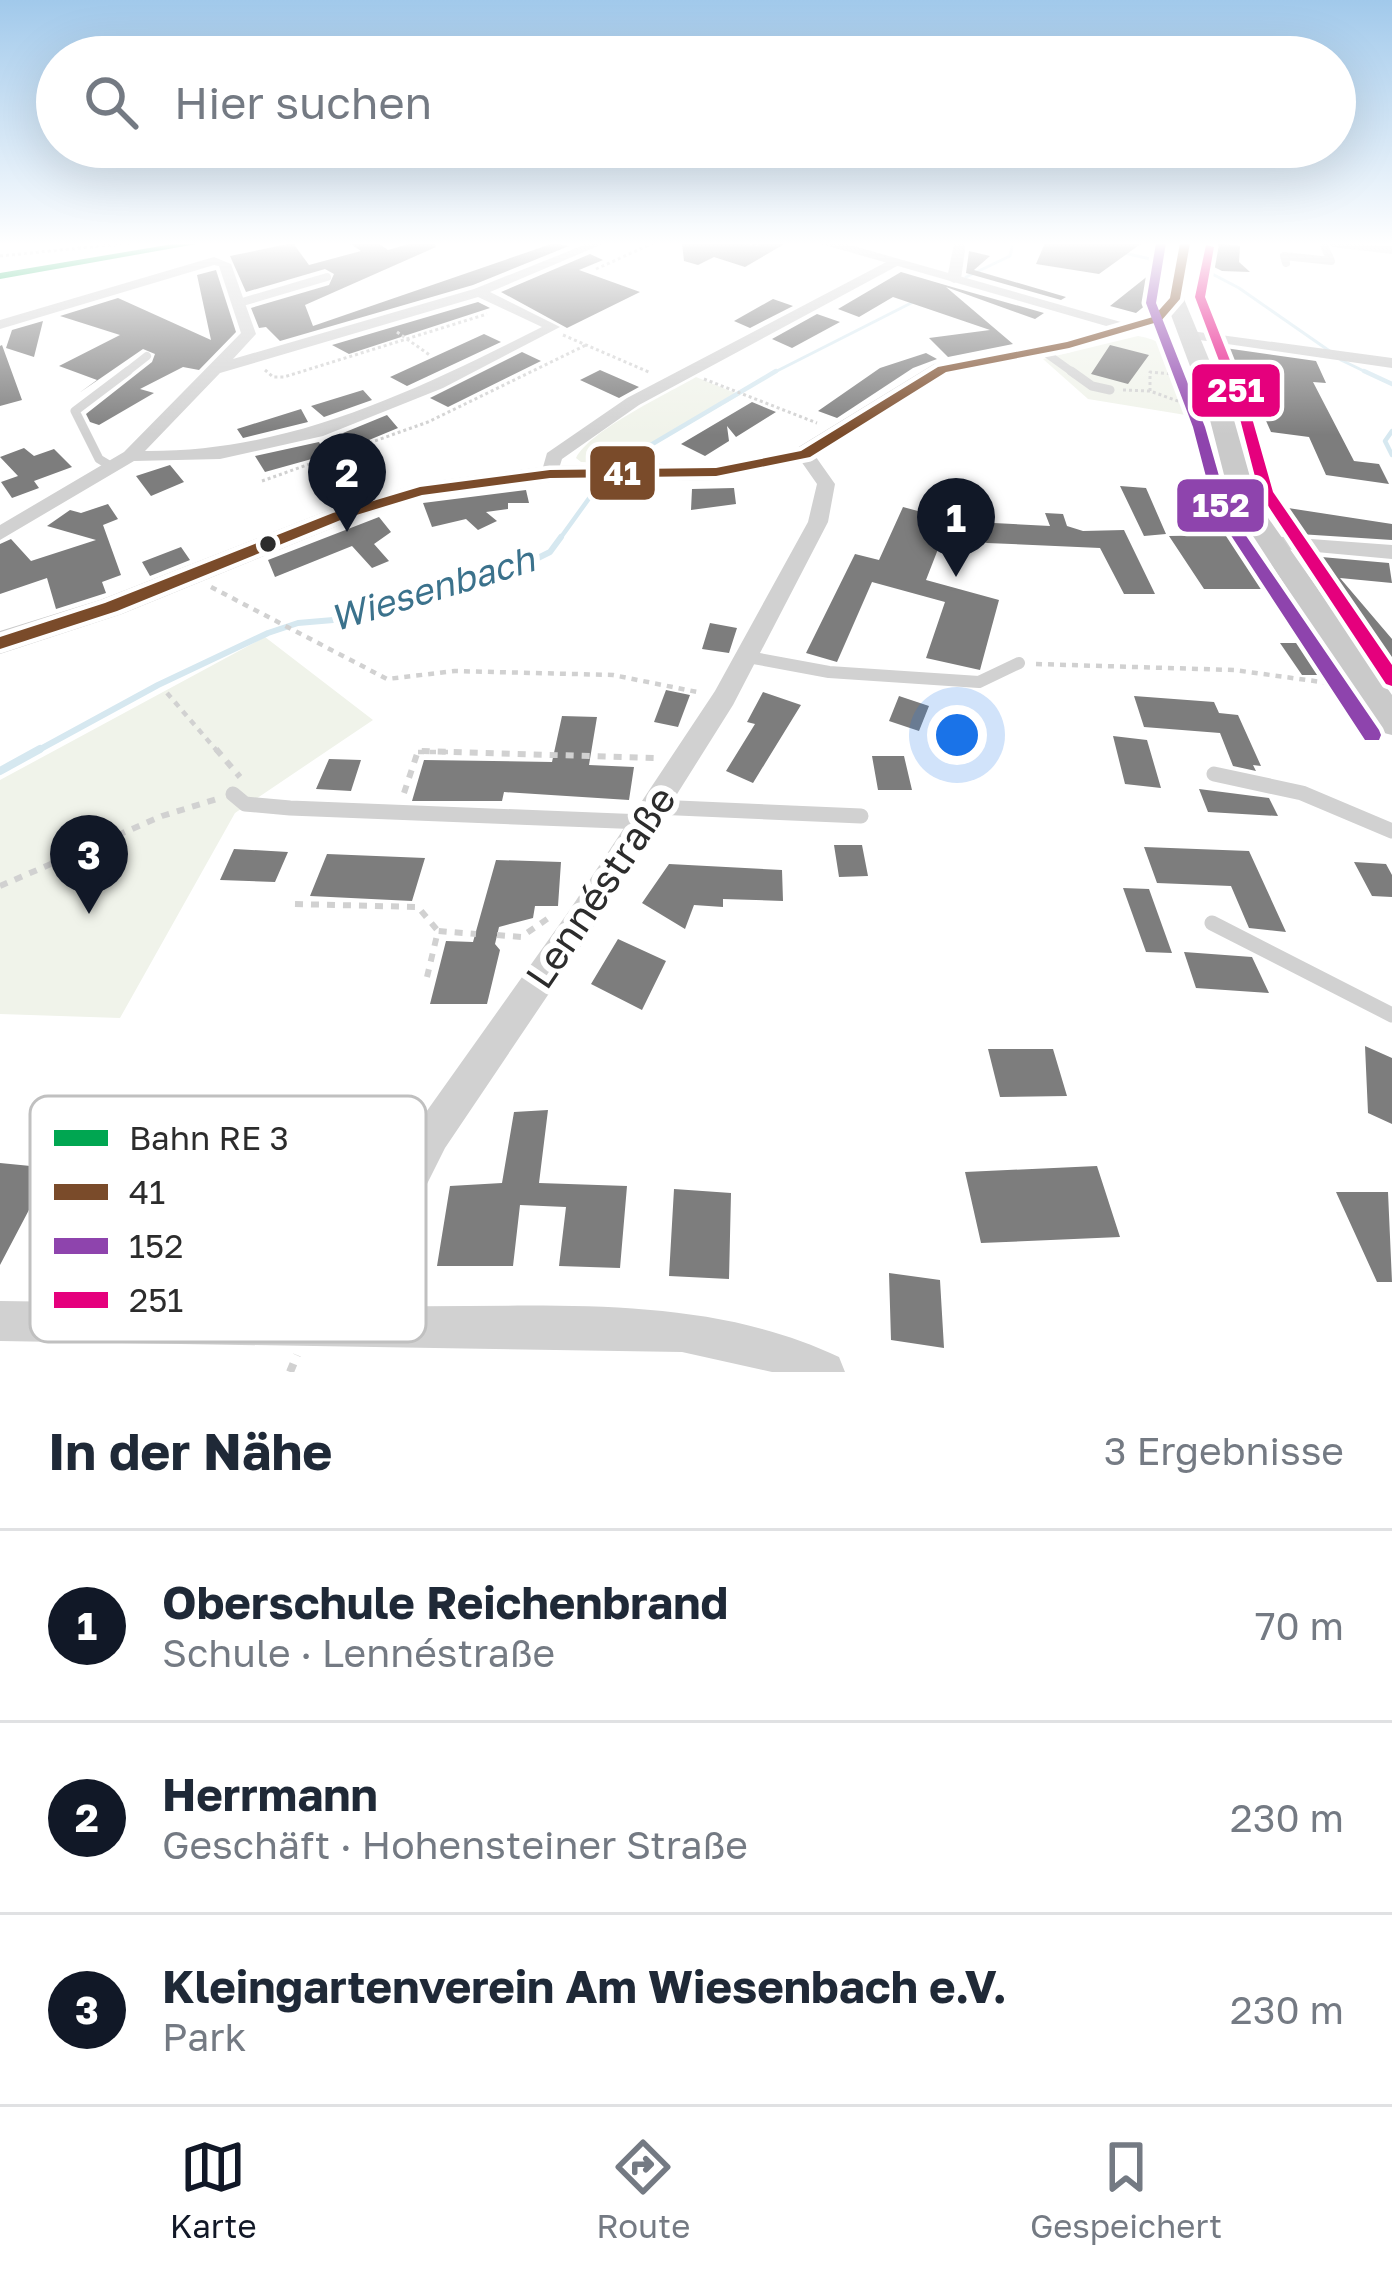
<!DOCTYPE html>
<html lang="de">
<head>
<meta charset="utf-8">
<style>
  :root { --surface:#fff; --page:#f2f2f3; --text:#1f2937; --muted:#747a83; --line:#e0e1e3; --accent:#111827 }
  body { margin:0; font-family:"Golos Text",sans-serif; background:var(--page); color:var(--text) }
  .you { position:absolute; left:957px; top:735px; width:42px; height:42px; margin:-30px; border:9px solid #fff; border-radius:50%; background:#1a73e8; box-shadow:0 0 0 18px #1a73e833 }
  .badge { display:grid; place-items:center; width:78px; height:78px; border-radius:50%; background:var(--accent); color:#fff; font-size:39px; font-weight:700 }
  .pin { position:absolute; translate:-50% -99px; filter:drop-shadow(0 3px 6px #0008) }
  .pin::after { content:''; position:absolute; top:63px; width:42px; height:36px; background:inherit; clip-path:polygon(0 0,100% 0,50% 100%) }
  .list { margin:0; padding:0; list-style:none }
  h2 { display:flex; justify-content:space-between; align-items:center; height:156px; margin:0; padding:0 48px; font-size:51px }
  h2 small { font-size:39px; font-weight:400; color:var(--muted) }
  .list li { display:grid; grid-template-columns:78px 1fr auto; gap:36px; align-items:center; box-sizing:border-box; height:192px; padding:0 48px; border-top:3px solid var(--line) }
  .list b { display:block; font-size:45px; white-space:nowrap }
  .list p { margin:0; font-size:39px; white-space:nowrap; color:var(--muted) }
  .list em { font-size:39px; font-style:normal; color:var(--muted) }
  .icon { flex:none; width:66px; height:66px; fill:none; stroke:currentColor; stroke-width:2; stroke-linecap:round; stroke-linejoin:round }
  .map { position:relative; flex:none; width:1392px; height:1372px; overflow:hidden }
  .search { position:absolute; background:var(--surface); box-shadow:0 12px 48px #0002; left:36px; right:36px; top:36px; height:132px; display:flex; align-items:center; gap:30px; box-sizing:border-box; padding:0 42px; border-radius:66px; color:var(--muted); font-size:45px }
  .sheet { height:732px; background:var(--surface) }
  nav { display:flex; justify-content:space-around; align-items:center; box-sizing:border-box; height:168px; border-top:3px solid var(--line); background:var(--surface); font-size:33px; color:var(--muted) }
  nav a { display:grid; justify-items:center; gap:6px }
  nav .on { color:var(--accent) }
  .map>svg:first-child { display:block }
  .green { fill:#f0f3ea }
  .lines { fill:none; stroke-linecap:round; stroke-linejoin:round }
  .stream-far3 { stroke:#d6e8f0; stroke-width:3 }
  .stream-far2 { stroke:#d6e8f0; stroke-width:4.5 }
  .stream-far1 { stroke:#d6e8f0; stroke-width:6 }
  .stream { stroke:#d6e8f0; stroke-width:8 }
  .building { fill:#7d7d7d }
  .path-far3 { stroke:#d1d1d1; stroke-width:3; stroke-dasharray:3 3; stroke-linecap:butt }
  .path-far2 { stroke:#d1d1d1; stroke-width:4.5; stroke-dasharray:6 6; stroke-linecap:butt }
  .path-far1 { stroke:#d1d1d1; stroke-width:6; stroke-dasharray:8 8; stroke-linecap:butt }
  .path { stroke:#d1d1d1; stroke-width:8; stroke-dasharray:9 9; stroke-linecap:butt }
  .service-far3 { stroke:#d1d1d1; stroke-width:8 }
  .service-far2 { stroke:#d1d1d1; stroke-width:9 }
  .service-far1 { stroke:#d1d1d1; stroke-width:12 }
  .service { stroke:#d1d1d1; stroke-width:15 }
  .minor { fill:#d1d1d1; fill-rule:evenodd }
  .tertiary { fill:#d1d1d1; fill-rule:evenodd }
  .secondary { fill:#cacaca; fill-rule:evenodd }
  .bus-1-casing { stroke:#fff; stroke-width:9 }
  .bus-2-casing { stroke:#fff; stroke-width:9 }
  .bus-3-casing { stroke:#fff; stroke-width:9 }
  .bus-1 { fill:#7a4b2a; fill-rule:evenodd }
  .bus-2 { fill:#8e44ad; fill-rule:evenodd }
  .bus-3 { fill:#e5007d; fill-rule:evenodd }
  .rail-1-casing { stroke:#fff; stroke-width:9 }
  .rail-1 { fill:#00a651; fill-rule:evenodd }
  .bus-dot { fill:#2c2c2c; stroke:#fff; stroke-width:4.5 }
  .labels { text-anchor:middle; dominant-baseline:central; stroke-width:12; stroke-linejoin:round; paint-order:stroke }
  .water-label { font-size:36px; font-style:italic; fill:#3b728c; stroke:#fff }
  .near-street-label { font-size:39px; fill:#2c2c2c; stroke:#fff }
  .key { fill:#fff; stroke:#c0c0c0; stroke-width:3 }
  .key-label { font-size:33px; fill:#2c2c2c }
  .line-badge { stroke:#fff; stroke-width:4.5 }
  .badge-label { font-size:33px; text-anchor:middle; font-weight:bold; fill:#fff }
</style>
</head>
<body>
<div class="map">
<svg width="1392" height="1372" viewBox="0 0 1392 1372">
  <rect width="100%" height="100%" fill="#fff"/>
  <!-- green -->
  <path class="green" d="M1138,336c42,6 58,46 66,82l-116,-19 -45,-40z
    M696,377l44,18 -100,57 22,13 -81,-3 -5,-4c14,-28 91,-64 120,-81z
    M265,637l108,83 -138,93 -115,205 -120,-4v-234z"/>
  <g class="lines">
    <!-- stream-far3 -->
    <path class="stream-far3" d="M1120,252l43,10
      M1199,267l40,21 92,64
      M966,277l44,-21 3,-13
      M1341,360l29,14
      M771,374l148,-75"/>
    <!-- stream-far2 -->
    <path class="stream-far2" d="M1364,371l28,13
      M1392,431l-7,10 7,14
      M610,469l166,-98
      M559,540l44,-61"/>
    <!-- stream-far1 -->
    <path class="stream-far1" d="M35,752l123,-67 110,-52 30,-10 47,-4 181,-55 24,-12 11,-15"/>
    <!-- stream -->
    <path class="stream" d="M0,771l40,-22"/>
  </g>
  <!-- building -->
  <path class="building" d="M293,243l16,22 52,-14 -12,-8h29l10,7 24,-7h22l2,4 -131,58 8,21 241,-83 15,3 -96,39 -193,56 -14,-14 -7,1 -8,-20 78,-23 5,-11 -9,-5 -79,23 -16,-36z
    M682,243h104l-41,24 -31,-10 -16,8 -14,-4z
    M1045,243h97l-43,31 -63,-10z
    M1214,243l26,3 -1,16 11,10 -28,-1 -12,-6z
    M969,251l21,5 -16,14 92,27 -5,3 -95,-27z
    M590,254l13,6 -24,10 61,22 -73,36 -66,-36z
    M216,270l20,62 -37,38 -16,-3 -43,22 14,4 -55,32 -9,-3 -4,-8 66,-52 3,-8 -12,-5 -64,44 18,-13 -38,-14 61,-31 -60,-19 58,-18 93,42 -14,-65z
    M1154,271l-7,33 -11,9 -26,-7z
    M901,272l51,15 92,26 -9,6 -89,-32 67,57 -65,13 -19,-19 61,-8 -97,-33 -34,20 -21,-8z
    M773,299l20,7 -43,22 -16,-7z
    M478,302l12,6 -141,46 -17,-9z
    M817,314l23,8 -48,26 -20,-9z
    M43,321l-9,36 -28,-9 6,-18z
    M484,334l17,8 -94,44 -17,-9z
    M2,345l20,55 -22,6v-60z
    M1110,345l39,10 -21,29 -37,-10z
    M1211,346l105,15 10,22 -13,-1 41,79 25,3 10,20 -63,-9 -17,-38 -38,-5 -20,-45 -22,-3 -8,-7z
    M522,352l19,9 -93,46 -18,-9z
    M926,353l11,6 -24,9 -76,50 -19,-7 62,-43z
    M600,370l39,17 -20,11 -39,-18z
    M363,390l9,10 -48,17 -13,-11z
    M752,402l24,10 -40,25 -9,-11 2,15 -24,15 -24,-12z
    M301,409l7,13 -65,16 -6,-9z
    M387,415l11,13 -41,17 -14,-12z
    M319,442l7,13 -61,17 -10,-16z
    M24,448l10,8 20,-7 18,18 -38,14 5,7 -27,10 -11,-16 17,-6 -18,-19z
    M170,465l14,17 -33,14 -15,-20z
    M1120,486l26,2 20,46 -22,2z
    M734,488l2,16 -45,6 1,-21z
    M526,490l3,13h-21v6l-22,3 11,9 -19,9 -12,-11 -34,8 -9,-24z
    M108,504l10,15 -15,6 18,50 -19,7 4,11 -50,16 -9,-31 -47,16v-50l11,-5 20,22 65,-21 -49,-14 23,-16 11,3z
    M1275,506l117,18v16l-93,-6 -5,-9 -9,-1z
    M903,507l52,14 95,5 -5,-13 18,1 4,12 16,5 41,-1 31,64h-31l-24,-46 -113,-5 -37,-8 -4,11 -6,-2 -14,36 73,20 -19,70 -54,-12 19,-56 -73,-20 -35,80 -31,-9 49,-99 24,6z
    M379,517l12,15 -17,12 15,17 -17,7 -20,-22 -77,31 -7,-17z
    M1234,535l41,54h-71l-35,-53z
    M181,547l9,13 -40,16 -8,-14z
    M1310,556l79,7 3,20 -52,-5 52,61v39l-54,-69z
    M710,623l27,5 -8,25 -27,-4z
    M1280,643h24l23,32h-25z
    M666,690l24,5 -12,32 -24,-5z
    M763,692l38,13 -48,78 -27,-12 29,-47 -8,-2z
    M899,696l30,10 -10,25 -30,-10z
    M1134,696l80,6 5,11 19,2 23,51 -8,-1 3,6 -23,-5 -13,-33 -76,-6z
    M562,716l35,1 -8,48 45,2 -5,33 -125,-8 -2,9h-90l12,-41 128,2z
    M1113,736l34,4 14,48 -36,-4z
    M872,756h32l8,34h-34z
    M329,759l32,1 -10,31 -35,-2z
    M1199,789l70,9 9,18 -70,-4z
    M834,845h28l6,31 -29,1z
    M1144,847l105,4 37,81 -37,-4 -18,-42 -74,-3z
    M234,849l54,3 -13,30 -55,-2z
    M327,854l98,4 -13,43 -102,-5z
    M496,860l65,2 -3,44h-23l-2,12 -34,9 -4,17 5,6 -13,54h-57l16,-63 27,1z
    M1354,862l32,2 6,11v22l-20,-1z
    M669,864l113,6 1,31 -60,-2v8l-29,-2 -9,24 -43,-26z
    M1123,888l26,1 23,64 -26,-1z
    M618,939l48,22 -24,49 -51,-26z
    M1184,952l68,5 17,36 -73,-5z
    M1365,1046l27,12v66l-24,-11z
    M988,1049h65l14,47 -67,1z
    M548,1110l-9,73 88,3 -7,82 -61,-2 7,-59 -46,-2 -7,61h-76l13,-80 52,-3 12,-71z
    M0,1163l51,5 -51,97z
    M1097,1166l23,71 -139,6 -16,-71z
    M674,1189l57,4 -2,86 -60,-3z
    M1336,1192h52l4,90h-15z
    M889,1273l51,7 4,68 -53,-8z"/>
  <g class="lines">
    <!-- path-far3 -->
    <path class="path-far3" d="M744,243l17,2
      M0,256l131,-13
      M596,269l57,-26
      M397,332l34,24
      M563,335l88,38
      M265,370l8,7h11l203,-63
      M704,379l113,44
      M1123,390l27,1 42,15
      M1150,391v-19l35,3
      M332,463l18,31
      M262,481l166,-59 158,-77"/>
    <!-- path-far2 -->
    <path class="path-far2" d="M211,587l176,92 68,-8 158,4 89,18
      M1036,664l198,6 102,14
      M167,693l51,59
      M418,752h37"/>
    <!-- path-far1 -->
    <path class="path-far1" d="M216,749l24,28
      M404,793l14,-42 237,7
      M0,886l162,-70 55,-17
      M295,904l123,3 20,24
      M497,935l24,2 29,-20
      M427,977l11,-46 38,3"/>
    <!-- path -->
    <path class="path" d="M290,1372l7,-17"/>
    <!-- service-far3 -->
    <path class="service-far3" d="M1286,263l-2,-7 47,5 -8,-18
      M239,303l88,-26
      M1043,351l32,23
      M124,374l23,-18"/>
    <!-- service-far2 -->
    <path class="service-far2" d="M1071,371l21,15 18,4
      M109,465l-10,-6 -24,-48 53,-40"/>
    <!-- service-far1 -->
    <path class="service-far1" d="M748,657l81,15 150,10 40,-19"/>
    <!-- service -->
    <path class="service" d="M1214,774l88,19 90,38
      M233,794l12,10 45,4 354,14
      M655,807l206,9
      M1212,923l180,92"/>
    <!-- minor -->
    <path class="minor" d="M589,243h16l-115,49 70,35 -117,61 -120,48 -103,23 -86,2 -134,79v-15l124,-73 117,-119 -22,-67 -5,-1 -214,64v-9l214,-63 17,7 25,70 -23,25 241,-70zM478,297l64,30c-128,64 -251,125 -397,124l75,-78z
      M954,243h12l-5,36 -7,4 -7,-4z
      M1326,243l66,3v8l-60,-7z
      M894,258l6,4 -1,3 -260,140 -77,54 -6,19h-12l-3,-4 6,-21 80,-55z
      M1191,331l201,27v10l-206,-30v-6z
      M805,449l6,1 24,34 -7,38 -95,183 -142,226 -146,217 -30,60 -20,98c148,2 307,-14 444,51l6,15h-73l-90,-20 -682,-11v-40l355,5 23,-102 41,-82 150,-211 146,-220 93,-169 9,-38 -21,-30z
      M1269,536l123,9v14l-130,-12v-10z"/>
    <!-- tertiary -->
    <path class="tertiary" d="M818,243h25l299,85 -15,4z"/>
    <!-- secondary -->
    <path class="secondary" d="M1177,243h16l-9,56 50,121 23,82 135,193v40l-12,-3 -149,-230 -21,-82 -39,-105 -7,8 -95,28 -120,23 -135,85 -98,21 -166,2 -127,16 -76,24 -225,92 -122,40v-23l100,-31 229,-90 91,-27 130,-17 166,-2 81,-16 137,-84 132,-25 84,-24 16,-17z"/>
    <defs>
      <path id="bus-1" d="M1180,243h10l-10,56 -19,22 -92,27 -123,24 -136,85 -94,19 -166,2 -128,17 -79,24 -226,92 -117,38v-12l105,-34 228,-90 87,-26 130,-17 166,-2 85,-17 137,-84 129,-25 86,-25 17,-19z"/>
      <path id="bus-2" d="M1156,243h10l-10,60 49,124 24,84 150,219 2,5 -2,5h-14l-150,-229 -22,-84 -47,-124z"/>
      <path id="bus-3" d="M1206,245l8,2 -9,50 45,114 23,81 119,173v21l-6,-2 -127,-192 -21,-81 -43,-114z"/>
    </defs>
    <!-- bus-1 casing -->
    <use href="#bus-1" class="bus-1-casing"/>
    <!-- bus-2 casing -->
    <use href="#bus-2" class="bus-2-casing"/>
    <!-- bus-3 casing -->
    <use href="#bus-3" class="bus-3-casing"/>
    <!-- bus-1 -->
    <use href="#bus-1" class="bus-1"/>
    <!-- bus-2 -->
    <use href="#bus-2" class="bus-2"/>
    <!-- bus-3 -->
    <use href="#bus-3" class="bus-3"/>
    <defs>
      <path id="rail-1" d="M179,243h23l-202,36v-6z"/>
    </defs>
    <!-- rail-1 casing -->
    <use href="#rail-1" class="rail-1-casing"/>
    <!-- rail-1 -->
    <use href="#rail-1" class="rail-1"/>
  </g>
  <!-- sky -->
  <linearGradient id="sky" x2="0" y2="1"><stop stop-color="#a1c9eb"/><stop offset="0.56" stop-color="#fff"/><stop offset="1" stop-color="#fff" stop-opacity="0"/></linearGradient>
  <rect width="1392" height="435" fill="url(#sky)"/>
  <!-- markers -->
  <circle class="bus-dot" cx="268" cy="544" r="10"/>
  <g class="labels">
    <!-- water labels -->
    <g class="water-label">
      <text transform="translate(432 588) rotate(-17)">Wiesenbach</text>
    </g>
    <!-- near-street labels -->
    <g class="near-street-label">
      <text transform="translate(600 887) rotate(-56)">Lennéstraße</text>
    </g>
  </g>
  <!-- legend -->
  <rect x="30" y="1096" width="396" height="246" rx="18" class="key"/>
  <rect x="54" y="1130" width="54" height="16" fill="#00a651"/>
  <rect x="54" y="1184" width="54" height="16" fill="#7a4b2a"/>
  <rect x="54" y="1238" width="54" height="16" fill="#8e44ad"/>
  <rect x="54" y="1292" width="54" height="16" fill="#e5007d"/>
  <g class="key-label">
    <text x="129" y="1150">Bahn RE 3</text>
    <text x="129" y="1204">41</text>
    <text x="129" y="1258">152</text>
    <text x="129" y="1312">251</text>
  </g>
  <g class="line-badge">
    <rect x="1190" y="362" width="92" height="57" rx="12" fill="#e5007d"/>
    <rect x="588" y="444" width="69" height="58" rx="12" fill="#7a4b2a"/>
    <rect x="1175" y="477" width="91" height="57" rx="12" fill="#8e44ad"/>
  </g>
  <g class="badge-label">
    <text x="1236" y="402">251</text>
    <text x="622" y="485">41</text>
    <text x="1221" y="517">152</text>
  </g>
</svg>
<div class="you"></div>
<div class="pin badge" style="left:956px;top:577px">1</div>
<div class="pin badge" style="left:347px;top:532px">2</div>
<div class="pin badge" style="left:89px;top:914px">3</div>
<div class="search"><svg class="icon" aria-label="search" viewBox="0 0 24 24"><circle cx="10" cy="10" r="6"/><path d="M15 15l6 6"/></svg>Hier suchen</div>
</div>
<section class="sheet">
<h2>In der Nähe<small>3 Ergebnisse</small></h2>
<ul class="list">
<li><span class="badge">1</span><div><b>Oberschule Reichenbrand</b><p>Schule · Lennéstraße</p></div><em>70 m</em></li>
<li><span class="badge">2</span><div><b>Herrmann</b><p>Geschäft · Hohensteiner Straße</p></div><em>230 m</em></li>
<li><span class="badge">3</span><div><b>Kleingartenverein Am Wiesenbach e.V.</b><p>Park</p></div><em>230 m</em></li>
</ul>
</section>
<nav>
<a class="on"><svg class="icon" aria-label="map" viewBox="0 0 24 24"><path d="M3 6l6-2 6 2 6-2v14l-6 2-6-2-6 2zM9 4v14M15 6v14"/></svg>Karte</a>
<a><svg class="icon" aria-label="directions" viewBox="0 0 24 24"><path d="M12 3l9 9-9 9-9-9zM9 14v-3h6M13 9l2 2-2 2"/></svg>Route</a>
<a><svg class="icon" aria-label="saved" viewBox="0 0 24 24"><path d="M7 4h10v16l-5-4-5 4z"/></svg>Gespeichert</a>
</nav>
</body>
</html>
